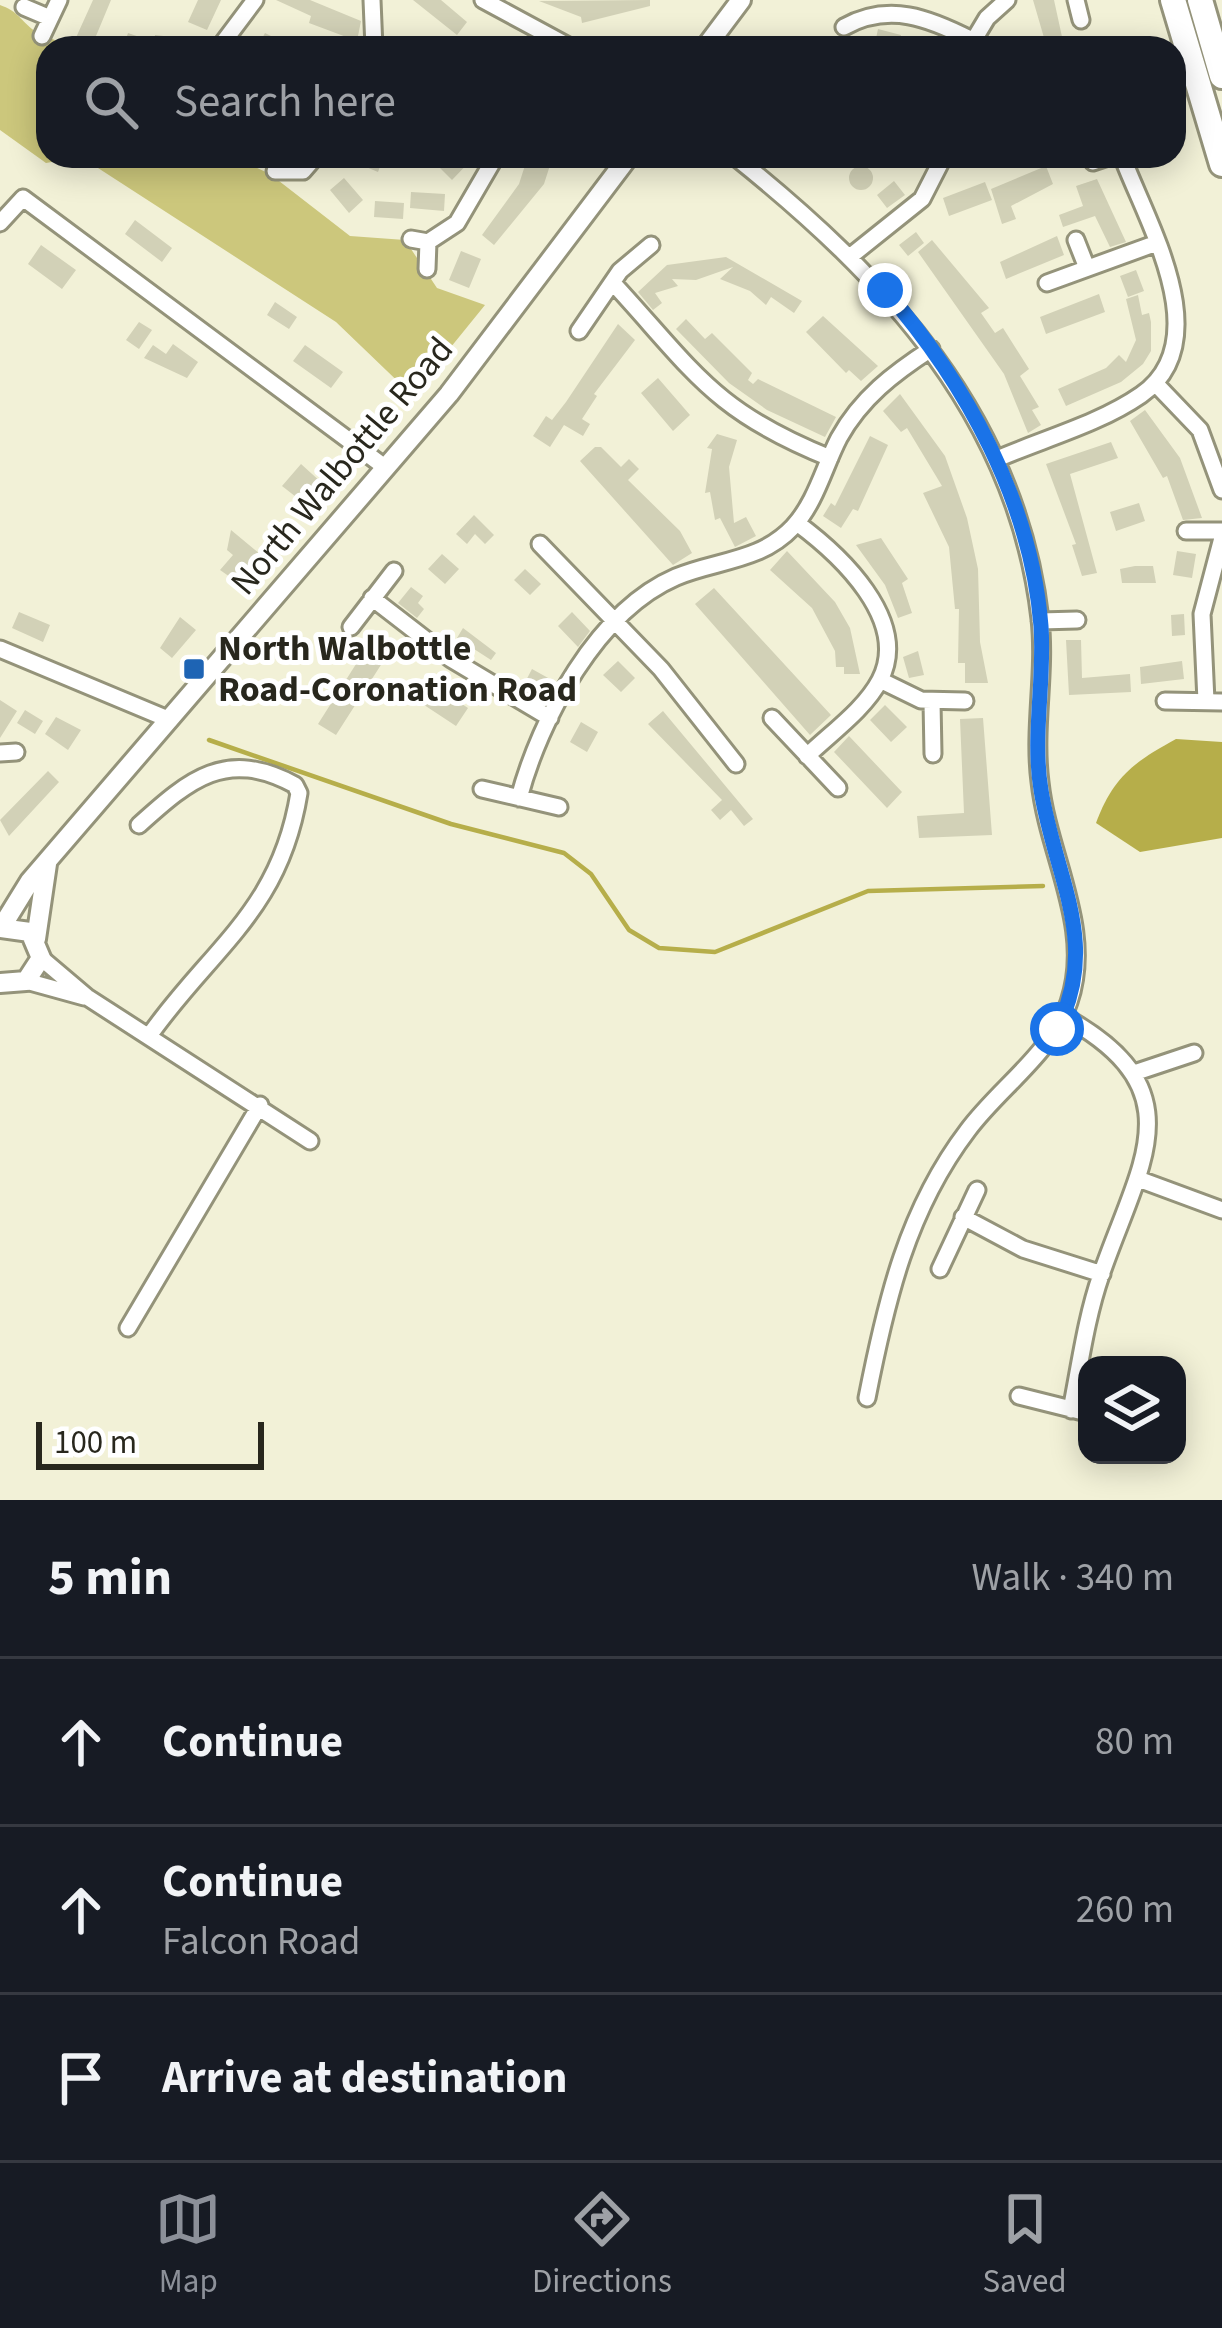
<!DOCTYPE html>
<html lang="en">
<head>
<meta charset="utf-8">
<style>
  :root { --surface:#171b24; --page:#20242c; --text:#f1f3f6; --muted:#9ea1a6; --line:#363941; --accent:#8c9099 }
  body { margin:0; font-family:"Source Sans 3",sans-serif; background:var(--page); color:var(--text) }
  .controls { position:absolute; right:36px; bottom:36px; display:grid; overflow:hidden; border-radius:24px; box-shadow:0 6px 30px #0003 }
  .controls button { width:108px; height:108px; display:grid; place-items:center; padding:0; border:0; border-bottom:3px solid var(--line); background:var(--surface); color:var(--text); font:60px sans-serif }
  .scale { position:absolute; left:36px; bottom:30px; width:228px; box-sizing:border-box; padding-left:12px; border:6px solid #28271d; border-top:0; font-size:33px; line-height:42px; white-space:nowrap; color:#28271d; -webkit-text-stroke:9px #fff; paint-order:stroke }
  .stop { position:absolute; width:36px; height:36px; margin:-27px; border:9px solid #1a73e8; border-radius:50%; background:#fff }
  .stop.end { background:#1a73e8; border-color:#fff; box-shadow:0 3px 12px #0008 }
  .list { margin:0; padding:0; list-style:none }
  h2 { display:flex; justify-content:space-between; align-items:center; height:156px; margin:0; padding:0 48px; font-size:51px }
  h2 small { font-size:39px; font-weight:400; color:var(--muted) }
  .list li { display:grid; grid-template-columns:78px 1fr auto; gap:36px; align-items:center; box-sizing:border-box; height:168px; padding:0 48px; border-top:3px solid var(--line) }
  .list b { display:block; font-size:45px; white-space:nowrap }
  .list p { margin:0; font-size:39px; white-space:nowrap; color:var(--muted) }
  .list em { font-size:39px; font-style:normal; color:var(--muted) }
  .icon { flex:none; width:66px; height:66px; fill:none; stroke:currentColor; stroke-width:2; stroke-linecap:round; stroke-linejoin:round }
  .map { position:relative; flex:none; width:1222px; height:1500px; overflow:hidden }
  .search { position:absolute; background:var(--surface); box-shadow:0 6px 30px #0003; left:36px; right:36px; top:36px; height:132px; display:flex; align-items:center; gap:30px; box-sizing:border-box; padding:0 42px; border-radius:36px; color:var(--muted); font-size:45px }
  .sheet { height:660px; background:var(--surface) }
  nav { display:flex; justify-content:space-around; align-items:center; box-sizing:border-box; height:168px; border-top:3px solid var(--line); background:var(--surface); font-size:33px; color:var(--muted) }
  nav a { display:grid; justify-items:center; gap:6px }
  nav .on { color:var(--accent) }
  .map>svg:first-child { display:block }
  .green { fill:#ccc77c }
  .water { fill:#b6ae4a }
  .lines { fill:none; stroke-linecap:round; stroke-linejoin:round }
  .stream { stroke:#b6ae4a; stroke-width:4.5 }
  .building { fill:#d2d1b7 }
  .minor-casing { stroke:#94937a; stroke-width:21 }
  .tertiary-casing { stroke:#94937a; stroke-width:24 }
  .trunk-casing { stroke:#94937a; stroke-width:30 }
  .minor { stroke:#fff; stroke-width:15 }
  .tertiary { stroke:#fff; stroke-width:18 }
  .trunk { stroke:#fff; stroke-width:24 }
  .route { stroke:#1a73e8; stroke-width:15 }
  .poi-dot { fill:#1e64b4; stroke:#fff; stroke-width:4.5 }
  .labels { text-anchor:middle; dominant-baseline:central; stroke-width:10; stroke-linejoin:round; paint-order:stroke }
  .street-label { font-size:36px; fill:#28271d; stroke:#fff }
  .poi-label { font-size:36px; font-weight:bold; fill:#28271d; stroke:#fff; text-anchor:start }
</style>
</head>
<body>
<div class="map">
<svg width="1222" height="1500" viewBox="0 0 1222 1500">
  <rect width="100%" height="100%" fill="#f2f1d7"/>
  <!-- green -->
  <path class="green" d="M0,5c17,6 19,13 32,24 10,8 23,8 34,19h-18v108h184l38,18 80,62 55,4 32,48 48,17 -73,90 -76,-73 -255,-165 -35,6 -46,-33z"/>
  <!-- water -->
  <path class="water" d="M1176,739l46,3v96l-82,14 -44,-29c17,-46 38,-61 80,-84z"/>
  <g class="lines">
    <!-- stream -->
    <path class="stream" d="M209,740l242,84 113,29 27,21 38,56 30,18 56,4 153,-61 175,-5"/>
  </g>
  <!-- building -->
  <path class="building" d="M93,0h18l-20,48 -17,-6z
    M198,0h23l-14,30 -19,-8z
    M276,0h34l51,21 -4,20 -48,-18 2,-7z
    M413,0h28l26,22 -10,13z
    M650,0v6l-68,17 -1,-6 -42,-16z
    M1033,0h21l10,46 -17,2z
    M878,29l23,6 -3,13h-24z
    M128,33l26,9 1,-7 43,5v8h-75z
    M265,33l30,15h-38z
    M340,156h44l-6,16z
    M443,156h32l-23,24 -16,-16z
    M528,156l24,3 -8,25 -50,61 -12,-10 37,-51z
    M849 178a12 12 0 1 1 24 0a12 12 0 1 1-24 0Z
    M1046,166l7,18 -42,22 5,13 -14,5 -11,-35z
    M344,178l19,22 -14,13 -19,-23z
    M1097,179l29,63 -16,5 -15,-31 -32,11 -4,-12 24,-9 -7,-20z
    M894,181l11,14 -18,13 -10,-13z
    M985,182l7,18 -43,16 -6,-18z
    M411,192l34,2 -1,17 -34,-3z
    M375,201l29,2 -1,16 -29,-2z
    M135,220l37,28 -10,14 -37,-28z
    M916,232l8,11 -16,13 -9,-11z
    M1057,236l7,19 -58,24 -6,-17z
    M932,240l57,68 -8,5 14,20 8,-5 26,41 -9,7 19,31 -7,3 9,15 -13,8 -24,-59 -86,-122z
    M41,245l35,25 -14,19 -34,-25z
    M461,251l20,8 -12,29 -20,-8z
    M726,257l76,44 -8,12 -23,-16 -5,8 -16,-14 -30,-12 13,-12 -37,13 -24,-1 6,7 -23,7 7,10 -9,7 -15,-18 29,-27z
    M1136,270l8,21 -16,6 -8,-21z
    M1099,294l6,18 -59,22 -6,-17z
    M1138,295l4,20 7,-2 2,9v29l-8,13 -22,18 -55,24 -8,-17 48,-21 13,-13 7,7 10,-22 -10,-41z
    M275,302l22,15 -8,12 -22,-14z
    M823,316l55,50 -17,15 -12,-11 -3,3 -40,-41z
    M686,319l19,20 7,-6 40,40 -4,7 5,4 5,-5 78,38 -11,20 -58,-27 -38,-27 -53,-54z
    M139,322l13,8 -13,19 -13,-9z
    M618,324l17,16 -41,54 3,2 -15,23 8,5 -7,12 -19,-11 -14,22 -17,-11 13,-20 6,4 14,-18z
    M173,344l25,18 -11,16 -43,-20 9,-13 13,9z
    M305,345l38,27 -12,16 -38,-27z
    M658,378l32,37 -17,16 -32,-38z
    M900,394l45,62 22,62 11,51 2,73 8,41h-23v-20h-7l1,-54h-4l-6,-62 -26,-54 19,-7 -35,-58 -6,4 -18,-21z
    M1145,410l35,48 22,60 -19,2 -16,-44 -4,2 -33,-57z
    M717,434l20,6 -8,27 5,56 12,-6 10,19 -21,11 -15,-29 -5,2 -5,-28 -5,1 7,-44 -5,-1z
    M870,436l18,9 -30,66 -5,-2 -12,19 -18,-12 8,-13 4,3z
    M1111,442l7,16 -48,16 27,99 -15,3 -10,-31 4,-1 -30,-80z
    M595,447h6l20,20 8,-8 10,10 -11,11 52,51 12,22 -19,12 -93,-104z
    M301,464l21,19 -17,21 -23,-18z
    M1139,503l6,18 -29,10 -6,-19z
    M474,515l20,20 -9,9 -10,-10 -8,10 -11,-10z
    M231,530l35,29 -23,27 -23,-16 13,-15 -6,-5z
    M881,538l27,41 -6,4 10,30 -14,5 -13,-33 -29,-40z
    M787,551l48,51 15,26 10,46h-16v-7h-8l-1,-16 -23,-43 -42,-38z
    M1177,551l19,3 -4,24 -19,-3z
    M442,554l17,15 -14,15 -17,-15z
    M1135,566h18l3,17h-34l-2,-14z
    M525,569l16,15 -11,11 -16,-15z
    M411,587l12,9 -5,7 6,6 -7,9 -19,-15z
    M714,588l117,127 -21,20 -115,-131z
    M19,612l31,13 -7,17 -31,-14z
    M572,612l18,19 -12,16 -20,-21z
    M1184,614l1,21 -13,1 -1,-21z
    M180,617l16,13 -24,28 -12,-10z
    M463,628l33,25 -5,7 -34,-22z
    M377,631l18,12 -59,92 -18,-11z
    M1066,640h15l1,38 48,-4 1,18 -62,3z
    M918,651l6,24 -15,3 -6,-21z
    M618,661l17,17 -14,14 -18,-17z
    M1182,661l2,18 -43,5 -1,-17z
    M532,669l18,10 -11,19 -17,-10z
    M427,681l41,27 -12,18 -41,-27z
    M0,700l17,11 -17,27z
    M885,705l22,22 -16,15 -21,-22z
    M25,710l18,11 -8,13 -18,-11z
    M663,711l90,108 -9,7 -13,-16 -11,10 -9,-10 11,-10 -74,-76z
    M56,717l25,13 -13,20 -23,-16z
    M983,718l9,117 -73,3 -2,-22 47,-3 -4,-94z
    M581,722l17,10 -11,20 -17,-10z
    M849,736l53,56 -15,16 -53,-56z
    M48,771l11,11 -50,54 -9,-16z"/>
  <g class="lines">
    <defs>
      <path id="minor" d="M372,0l2,48
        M483,0l89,48
        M1076,0l5,20
        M24,7l26,11
        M844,27c45,-25 85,-9 128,13
        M42,36l17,-36
        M219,48l36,-48
        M969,48l18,-30 20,-18
        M734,156c151,121 283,260 306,463 6,54 -7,109 0,163 8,75 54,146 29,220 -18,52 -69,85 -101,128 -61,80 -82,171 -101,268
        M1093,162l18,-6
        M275,171h28l13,-15
        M0,223l23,-25 363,270
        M411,239l17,3 29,-19 39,-67
        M1076,240l11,28
        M852,255l70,-56 22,-43
        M427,269l1,-27
        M613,283c81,88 100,128 217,175
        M1047,283l107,-39
        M579,331l41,-60 31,-26
        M1155,383l45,47 22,60
        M997,459c46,-20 102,-35 144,-64 78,-54 5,-174 -19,-239
        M797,523c42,31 114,97 83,157 -15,29 -49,53 -73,76
        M1186,531h36
        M540,544l121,125 75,95
        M372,598l79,61 99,59
        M1040,621l37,-1
        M351,627l43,-56
        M0,649l170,71
        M880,680l41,20 44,1
        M1165,701l57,1
        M1206,701l-4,-87 20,-76
        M932,702l1,52
        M772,718l66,70
        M0,753l16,-1
        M482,789l77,18
        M519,798c21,-79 78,-187 157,-221 40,-17 84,-15 117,-50 23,-25 31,-60 46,-89 22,-40 55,-65 92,-89
        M139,825c51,-46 87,-77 156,-40l4,8c-19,118 -88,155 -150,243
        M41,958l46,39 223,144
        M26,981l58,16
        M1063,1016c135,74 77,146 38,259 -15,43 -21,90 -30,135
        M1134,1073l60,-20
        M1141,1180l81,30
        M963,1217l60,32 79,25
        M940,1269l37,-79
        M128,1328l132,-223
        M1019,1396l68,17"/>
      <path id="tertiary" d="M705,48l36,-48
        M0,928l30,4 11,26 -15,23 -26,2
        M1,928l29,-47 419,-487 180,-238
        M36,939l11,-75"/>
      <path id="trunk" d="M1173,0l49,164
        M1200,0l22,76"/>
    </defs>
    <!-- minor casing -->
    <use href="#minor" class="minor-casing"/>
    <!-- tertiary casing -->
    <use href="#tertiary" class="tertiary-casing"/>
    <!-- trunk casing -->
    <use href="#trunk" class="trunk-casing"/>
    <!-- minor -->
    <use href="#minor" class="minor"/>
    <!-- tertiary -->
    <use href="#tertiary" class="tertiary"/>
    <!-- trunk -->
    <use href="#trunk" class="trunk"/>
  </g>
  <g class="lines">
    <!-- route -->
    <path class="route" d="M885,290c81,93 146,211 156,336 4,54 -9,110 0,164 14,88 60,153 16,239"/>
  </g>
  <!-- markers -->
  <rect class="poi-dot" x="182" y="657" width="24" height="24" rx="6"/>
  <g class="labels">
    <!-- street labels -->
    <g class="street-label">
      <text transform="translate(342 466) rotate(-50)">North Walbottle Road</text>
    </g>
    <!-- poi labels -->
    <g class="poi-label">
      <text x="218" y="648">North Walbottle<tspan x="218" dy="41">Road-Coronation Road</tspan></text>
    </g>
  </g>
</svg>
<div class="controls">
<button><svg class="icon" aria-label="layers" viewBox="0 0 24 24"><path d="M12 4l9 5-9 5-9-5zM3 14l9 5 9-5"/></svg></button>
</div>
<div class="scale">100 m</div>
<div class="stop" style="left:1057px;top:1029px"></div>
<div class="stop end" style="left:885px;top:290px"></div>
<div class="search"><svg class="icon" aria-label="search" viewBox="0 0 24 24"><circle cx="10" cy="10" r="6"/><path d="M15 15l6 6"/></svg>Search here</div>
</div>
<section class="sheet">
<h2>5 min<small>Walk · 340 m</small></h2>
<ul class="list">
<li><svg class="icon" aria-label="ahead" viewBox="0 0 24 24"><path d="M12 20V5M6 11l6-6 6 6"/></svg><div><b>Continue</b></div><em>80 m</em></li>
<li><svg class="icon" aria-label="ahead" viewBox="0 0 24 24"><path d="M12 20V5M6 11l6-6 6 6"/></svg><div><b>Continue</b><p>Falcon Road</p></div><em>260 m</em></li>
<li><svg class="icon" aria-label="arrive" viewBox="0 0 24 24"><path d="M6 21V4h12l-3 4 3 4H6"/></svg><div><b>Arrive at destination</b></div></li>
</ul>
</section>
<nav>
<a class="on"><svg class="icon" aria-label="map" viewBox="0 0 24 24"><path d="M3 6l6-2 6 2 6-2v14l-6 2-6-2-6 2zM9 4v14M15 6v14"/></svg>Map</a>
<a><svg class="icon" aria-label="directions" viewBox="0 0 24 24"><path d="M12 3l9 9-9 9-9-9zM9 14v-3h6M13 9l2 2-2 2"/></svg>Directions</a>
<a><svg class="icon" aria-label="saved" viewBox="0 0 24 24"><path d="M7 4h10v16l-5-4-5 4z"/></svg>Saved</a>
</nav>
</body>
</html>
